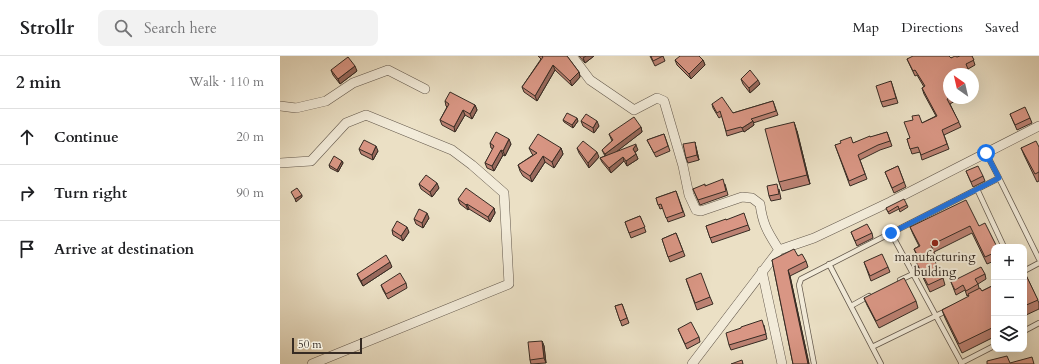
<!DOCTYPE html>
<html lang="en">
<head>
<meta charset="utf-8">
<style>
  :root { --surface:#fff; --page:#f2f2f2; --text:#202124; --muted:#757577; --line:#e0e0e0 }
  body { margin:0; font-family:Cardo,serif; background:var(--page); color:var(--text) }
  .controls { position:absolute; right:12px; bottom:12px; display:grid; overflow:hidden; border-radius:8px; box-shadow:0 4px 16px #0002 }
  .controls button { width:36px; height:36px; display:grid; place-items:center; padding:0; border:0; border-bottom:1px solid var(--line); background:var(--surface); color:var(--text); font:20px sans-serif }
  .compass { position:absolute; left:663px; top:12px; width:36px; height:36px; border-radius:50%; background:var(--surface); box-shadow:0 4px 16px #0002; rotate:326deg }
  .scale { position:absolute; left:12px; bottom:10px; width:70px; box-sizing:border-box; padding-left:4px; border:2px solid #362b23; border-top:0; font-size:11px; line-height:14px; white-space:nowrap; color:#362b23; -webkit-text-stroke:3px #f2ebd9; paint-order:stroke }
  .stop { position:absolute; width:12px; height:12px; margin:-9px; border:3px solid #1a73e8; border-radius:50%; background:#fff }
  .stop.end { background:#1a73e8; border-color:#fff; box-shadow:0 1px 4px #0008 }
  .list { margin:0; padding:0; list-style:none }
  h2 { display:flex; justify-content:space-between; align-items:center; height:52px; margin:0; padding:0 16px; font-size:17px }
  h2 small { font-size:13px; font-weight:400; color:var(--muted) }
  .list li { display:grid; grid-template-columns:26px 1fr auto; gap:12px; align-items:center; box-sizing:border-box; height:56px; padding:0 16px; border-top:1px solid var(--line) }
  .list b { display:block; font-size:15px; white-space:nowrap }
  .list em { font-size:13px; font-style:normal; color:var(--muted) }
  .icon { flex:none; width:22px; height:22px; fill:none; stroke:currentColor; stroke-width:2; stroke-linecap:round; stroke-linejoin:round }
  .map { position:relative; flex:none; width:759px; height:308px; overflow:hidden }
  header { display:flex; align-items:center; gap:24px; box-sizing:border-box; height:56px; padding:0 20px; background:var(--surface); border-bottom:1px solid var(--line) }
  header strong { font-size:19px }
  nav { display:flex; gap:22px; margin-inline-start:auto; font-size:14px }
  .search { width:280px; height:36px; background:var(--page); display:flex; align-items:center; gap:10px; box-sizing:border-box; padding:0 14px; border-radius:8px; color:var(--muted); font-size:15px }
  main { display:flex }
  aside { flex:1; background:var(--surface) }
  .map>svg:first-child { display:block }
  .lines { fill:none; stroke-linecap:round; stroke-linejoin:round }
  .service-casing { stroke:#63584c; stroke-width:6 }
  .minor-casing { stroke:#63584c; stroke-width:10 }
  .service { stroke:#f2ebd9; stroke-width:4.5 }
  .minor { stroke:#f2ebd9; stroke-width:9 }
  .wall { fill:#bb8172; stroke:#362b23 }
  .shaded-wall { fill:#98695c; stroke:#362b23 }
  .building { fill:#d99684; stroke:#362b23 }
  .route { stroke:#1a73e8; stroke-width:5 }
  .poi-dot { fill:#8f2418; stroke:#f2ebd9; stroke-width:1.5 }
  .labels { text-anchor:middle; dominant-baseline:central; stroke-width:4; stroke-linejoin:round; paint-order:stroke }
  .poi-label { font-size:13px; fill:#362b23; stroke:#f2ebd9 }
</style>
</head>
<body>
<header>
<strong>Strollr</strong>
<div class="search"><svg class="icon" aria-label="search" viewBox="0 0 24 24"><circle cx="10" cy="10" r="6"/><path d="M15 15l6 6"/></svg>Search here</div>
<nav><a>Map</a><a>Directions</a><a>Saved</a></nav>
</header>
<main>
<aside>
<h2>2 min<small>Walk · 110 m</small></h2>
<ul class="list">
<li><svg class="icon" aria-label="ahead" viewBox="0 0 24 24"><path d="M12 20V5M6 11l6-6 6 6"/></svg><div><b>Continue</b></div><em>20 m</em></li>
<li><svg class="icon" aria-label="right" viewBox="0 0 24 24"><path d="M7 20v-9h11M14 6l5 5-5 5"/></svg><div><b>Turn right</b></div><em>90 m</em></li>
<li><svg class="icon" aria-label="arrive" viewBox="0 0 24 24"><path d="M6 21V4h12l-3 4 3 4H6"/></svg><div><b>Arrive at destination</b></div></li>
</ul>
</aside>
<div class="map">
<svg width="759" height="308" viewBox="0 0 759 308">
  <rect width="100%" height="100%" fill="#ebe0c5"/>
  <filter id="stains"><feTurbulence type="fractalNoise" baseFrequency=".005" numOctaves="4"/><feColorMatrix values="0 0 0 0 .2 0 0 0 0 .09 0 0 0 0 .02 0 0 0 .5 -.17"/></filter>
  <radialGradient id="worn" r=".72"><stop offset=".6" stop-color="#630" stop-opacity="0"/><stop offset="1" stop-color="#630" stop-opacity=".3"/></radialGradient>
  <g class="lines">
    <defs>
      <path id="service" d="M706,97l13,25
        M697,133l27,58
        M611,177l108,-55 40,81
        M549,208l52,100
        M744,215l15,-8
        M620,224l13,-6
        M571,250l18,-10
        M744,275l15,-8
        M592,291l76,-37
        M681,307l33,-17
        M534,308l-15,-79 2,-6 90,-46 71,131"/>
      <path id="minor" d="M292,0l18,24 44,30 23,-12 7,3 19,65 6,29 7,15 5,1 41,-14 10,1 8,6c3,22 8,28 19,46
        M0,50l16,2 30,-7 27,-18 35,-13 37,19
        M0,107l31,-2 35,-38 20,-8 86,35 20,15 32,28 5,91 -197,80
        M482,215l20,93
        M412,308l87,-114 35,-12 76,-36 149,-76"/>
    </defs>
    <!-- service casing -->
    <use href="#service" class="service-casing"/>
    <!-- minor casing -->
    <use href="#minor" class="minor-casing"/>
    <!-- service -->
    <use href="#service" class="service"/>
    <!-- minor -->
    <use href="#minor" class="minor"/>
  </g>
  <!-- wall -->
  <path class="wall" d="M258,0h29l12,16 1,5 -8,9 -17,-16 -18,31 -13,-9 -2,-5 19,-28z
    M299,0h15l-9,7z
    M370,0h13l2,5 -10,5z
    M692,0l3,9 -7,4 -19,29h5l1,3 -5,3 11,23 -17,8 5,14 -27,11 -2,-8 -8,2 -5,-15 3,-1 12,-15 14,-7 -12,-22 -2,-6 2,-1 -7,-12 -2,1 -8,-17 44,-1 6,-1z
    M395,4h28l2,5 -14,14 -14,-14z
    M51,14l26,1 -17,13 -7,-9z
    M461,23l19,5 -10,9 -7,-9z
    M611,25l7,22 -15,4 -2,-5z
    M165,45l30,4 2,5 -5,9 -7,-4 -10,17 -13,-7 -2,-5 7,-13 -1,-1z
    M493,45l5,14 -25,8 1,2 -10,7 -1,-1 -16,5 -5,-20 -3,2 -6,-10 -1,-4 21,9z
    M730,58l20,4 2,5 -15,7z
    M283,64l15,1 -5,7 -9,-6z
    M301,65l18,5 -5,7 -11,-7z
    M361,71l1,5 -25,19 21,-1 -3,2 3,7 -11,7 -3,-5 -13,12 -9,-11 -2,-4 5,-2 -3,-6 10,-9 -3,-7z
    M517,75l13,53 -28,7 -3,-9z
    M607,76l5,14 -12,4 -20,10 7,19 -17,7 -15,-41 18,-2z
    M384,78l6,17 -14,6 -9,-17z
    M210,87l21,1 -6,12 -2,-1 -9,16 -7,-3 -2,-5 8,-14 -2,-1z
    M416,91l3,13 -11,3 -2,-5z
    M759,91v34l-2,1 -13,-27 -3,-7z
    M249,92h32l2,6 -9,14 -9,-6 -13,20 -9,-6 -3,-5 -2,-6 15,-10 -1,-1z
    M297,92l22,9 -10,11 -10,-15z
    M79,93l19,2 -5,9 -12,-6z
    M62,105l1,2 -5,9 -8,-4 -1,-3z
    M618,110l8,21 -12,6 -9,-21z
    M686,115l17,5 2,5 -12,6z
    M139,128l20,4 -7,9 -11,-8z
    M445,128l3,11 -28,10 -7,-16 12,-3z
    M499,133l2,10 -10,2 -2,-5z
    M396,135l9,25 -17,6 -5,-14 -3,1 -4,-11z
    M178,143l36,9 1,5 -5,9 -21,-13 -1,1 -8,-6z
    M627,149l1,2 -8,5 -1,-3 -10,5 -3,-6z
    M360,160l6,16 -15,6 -6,-16z
    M149,162l-6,10 -7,-4 -2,-5z
    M446,164l22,5 2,5 -38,13 -6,-17z
    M699,170l15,21v14l-7,3 -15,-31 -38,19 2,5 -3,1 10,20 2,7 -15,7 -13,-27 -3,-7 3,-2 -3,-7 5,-3 -6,-12 -3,-7z
    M112,174l17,2 -6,9 -10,-6z
    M571,176l21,1 1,5 -16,8z
    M396,177l9,23 -15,6 -8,-23z
    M518,200l8,5 2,6 -18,9 19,88h-16l-21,-104z
    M584,206l24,5 2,5 -19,9z
    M112,211l-29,19 -4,-7 -2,-5z
    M744,215l15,32v6l-15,7z
    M705,218l1,5 -8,5 1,4 3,3 12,-6v52l-32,16 -17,-35 -3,-8 27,-13 -1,-2 -1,1 -2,-6 -9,5 -5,-13z
    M406,223l24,18 3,7 -16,6z
    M126,227l1,5 -19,11 -5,-9 -2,-5z
    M584,242l52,3 2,7 -39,20 -12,-23z
    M342,248l7,19 -7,3 -7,-20z
    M484,269l3,14 -36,11 -2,-5z
    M398,273l21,8 1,5 -13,7z
    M262,285l2,5 2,17 -15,1 -1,-4z"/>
  <!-- shaded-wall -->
  <path class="shaded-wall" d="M306,0h8l-9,7 -2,-5z
    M423,4l2,5 -14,14 -2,-5z
    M273,9l2,5 -18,31 -2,-5z
    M75,10l2,5 -17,13 -2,-5z
    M299,16l1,5 -8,9 -2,-5z
    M478,24l2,4 -10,9 -1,-5z
    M195,49l2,5 -5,9 -2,-5z
    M183,54l2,5 -10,17 -1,-5z
    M297,62l1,3 -5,7 -1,-3z
    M317,65l2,5 -5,7 -1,-5z
    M473,65l1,4 -10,7 -2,-4z
    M514,66l3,9 13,53 -3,-9z
    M361,71l1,5 -35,27 -2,-5z
    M229,83l2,5 -6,12 -2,-5z
    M415,86l1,5 3,13 -2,-5z
    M356,89l2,5 -4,3 -1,-4z
    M96,90l2,5 -5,9 -1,-5z
    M281,92l2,6 -9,14 -2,-6z
    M221,94l2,5 -9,16 -2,-5z
    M317,96l2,5 -10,11 -1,-5z
    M356,98l2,5 -11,7 -1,-5z
    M263,100l2,6 -13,20 -2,-6z
    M343,101l1,4 -13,12 -2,-5z
    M62,105l1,2 -5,9 -1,-2z
    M157,127l2,5 -7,9 -2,-5z
    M22,139v2l-6,5 -1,-3z
    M187,148l2,5 -1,1 -2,-5z
    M214,152l1,5 -5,9 -2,-5z
    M147,157l2,5 -6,10 -1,-5z
    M127,171l2,5 -6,9 -2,-5z
    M110,206l2,5 -29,19 -2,-5z
    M508,214l2,6 19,88h-1z
    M262,285l2,5 2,17 -2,-5z"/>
  <!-- building -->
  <path class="building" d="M262,0h25l12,16 -9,9 -17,-16 -18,31 -13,-9 21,-30z
    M371,0h12l-10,5z
    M400,0h19l4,4 -14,14 -14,-14z
    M633,0h36l2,2 4,-2 2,1 3,-1h12l2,4 -8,4 4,10h-21v24l-2,1 12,23 -17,8 5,14 -26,11 -3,-8 -8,2 -3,-10 3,-1 -6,-16 9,-2 -1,-4 7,-1 3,8 15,-7 -15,-28 3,-2 -10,-16 -2,1 -6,-12z
    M68,1l7,9 -17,13 -7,-9z
    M470,14l8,10 -9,8 -8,-9z
    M611,25l5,17 -15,4 -5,-16z
    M170,36l25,13 -5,9 -7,-4 -9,17 -14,-7 9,-16 -4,-3z
    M442,41l11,16 40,-12 3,10 -25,8 2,2 -11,7 -1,-1 -15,4 -6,-20 -3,2 -5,-9z
    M745,51l5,11 -15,7 -5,-11z
    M287,57l10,5 -5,7 -9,-5z
    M306,58l11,7 -4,7 -12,-7z
    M354,61l7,10 -36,27 -3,-4 11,-10 -4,-6z
    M514,66l13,53 -28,7 -14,-53z
    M216,76l13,7 -6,12 -2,-1 -9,16 -7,-3 9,-17 -4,-3z
    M607,76l3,9 -12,4 -20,10 7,19 -16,7 -14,-36 6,-2 -1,-2 11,-4 2,6 17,-7v1z
    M258,78l23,14 -9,14 -9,-6 -13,20 -9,-6 -3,-5 19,-12 -8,-5z
    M384,78l4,12 -14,7 -7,-13z
    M84,84l12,6 -4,9 -13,-6z
    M303,85l14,11 -9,11 -11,-15z
    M756,85l3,6v25l-4,2 -14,-26z
    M415,86l2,13 -11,3 -3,-14z
    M356,88v1l-3,4 3,5 -10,7 -3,-4 -14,11 -9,-10z
    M54,100l8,5 -5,9 -8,-5z
    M618,110l6,16 -12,6 -7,-16z
    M698,110l5,10 -12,6 -5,-11z
    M146,119l11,8 -7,9 -11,-8z
    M443,123l3,12 -28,9 -5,-11 12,-5v2z
    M497,128l2,10 -10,2 -2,-10z
    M17,132l5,7 -7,4 -4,-7z
    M186,132l28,20 -6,9 -21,-13 -1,1 -8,-6z
    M396,135l7,21 -17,6 -5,-14 -3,1 -2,-7z
    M624,143l3,6 -8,4 -1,-3 -10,6 -2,-4z
    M686,144l13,26 6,-3 12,24h-3v6l-9,4 -15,-31 -39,19 2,5 -3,1 13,27 -15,7 -14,-27 4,-2 -4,-7 6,-3 -10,-19z
    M139,153l8,4 -5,10 -8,-4z
    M464,157l4,12 -38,13 -4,-12 20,-7v1z
    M360,160l5,11 -16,6 -4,-11z
    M117,165l10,6 -6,9 -9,-6z
    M587,168l5,9 -17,8 -4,-9z
    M396,177l7,18 -15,6 -6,-18z
    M514,193l4,7 4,-2 4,7 -18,9 20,94h-15l-21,-104z
    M602,198l6,13 -18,9 -6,-14z
    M106,199l4,7 -29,19 -4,-7z
    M701,211l4,7 -10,5 3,5 -12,7 -3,-6 -8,5 -4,-8z
    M744,215l14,29 -14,6z
    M120,217l6,10 -20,11 -5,-9z
    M421,217l9,24 -15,6 -9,-24z
    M624,222l12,23 -40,20 -12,-23z
    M714,229v42l-35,17 -17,-34 27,-14 -1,-2 12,-6 2,3z
    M342,248l5,14 -7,3 -5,-15z
    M482,264l4,14 -37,11 -3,-12 15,-5v-1z
    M411,266l8,15 -14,7 -7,-15z
    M262,285l2,17 -14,2 -2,-18z
    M727,300l3,7 22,-6 2,7h-47v-3z
    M462,304l1,4h-12z"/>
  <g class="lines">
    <!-- route -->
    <path class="route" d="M611,177l108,-55 -13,-25"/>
  </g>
  <!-- markers -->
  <circle class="poi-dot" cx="655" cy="187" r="4"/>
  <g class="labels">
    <!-- poi labels -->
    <g class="poi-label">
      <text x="655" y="201">manufacturing<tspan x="655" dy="15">bulding</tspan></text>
    </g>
  </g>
  <rect width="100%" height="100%" filter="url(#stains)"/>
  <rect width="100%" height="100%" fill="url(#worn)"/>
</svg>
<div class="controls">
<button>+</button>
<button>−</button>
<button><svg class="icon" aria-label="layers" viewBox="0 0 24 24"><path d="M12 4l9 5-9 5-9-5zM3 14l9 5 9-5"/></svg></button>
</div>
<svg class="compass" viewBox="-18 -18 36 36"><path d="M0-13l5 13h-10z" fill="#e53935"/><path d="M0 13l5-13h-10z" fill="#757577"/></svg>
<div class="scale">50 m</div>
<div class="stop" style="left:706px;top:97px"></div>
<div class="stop end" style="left:611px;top:177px"></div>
</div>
</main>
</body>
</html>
